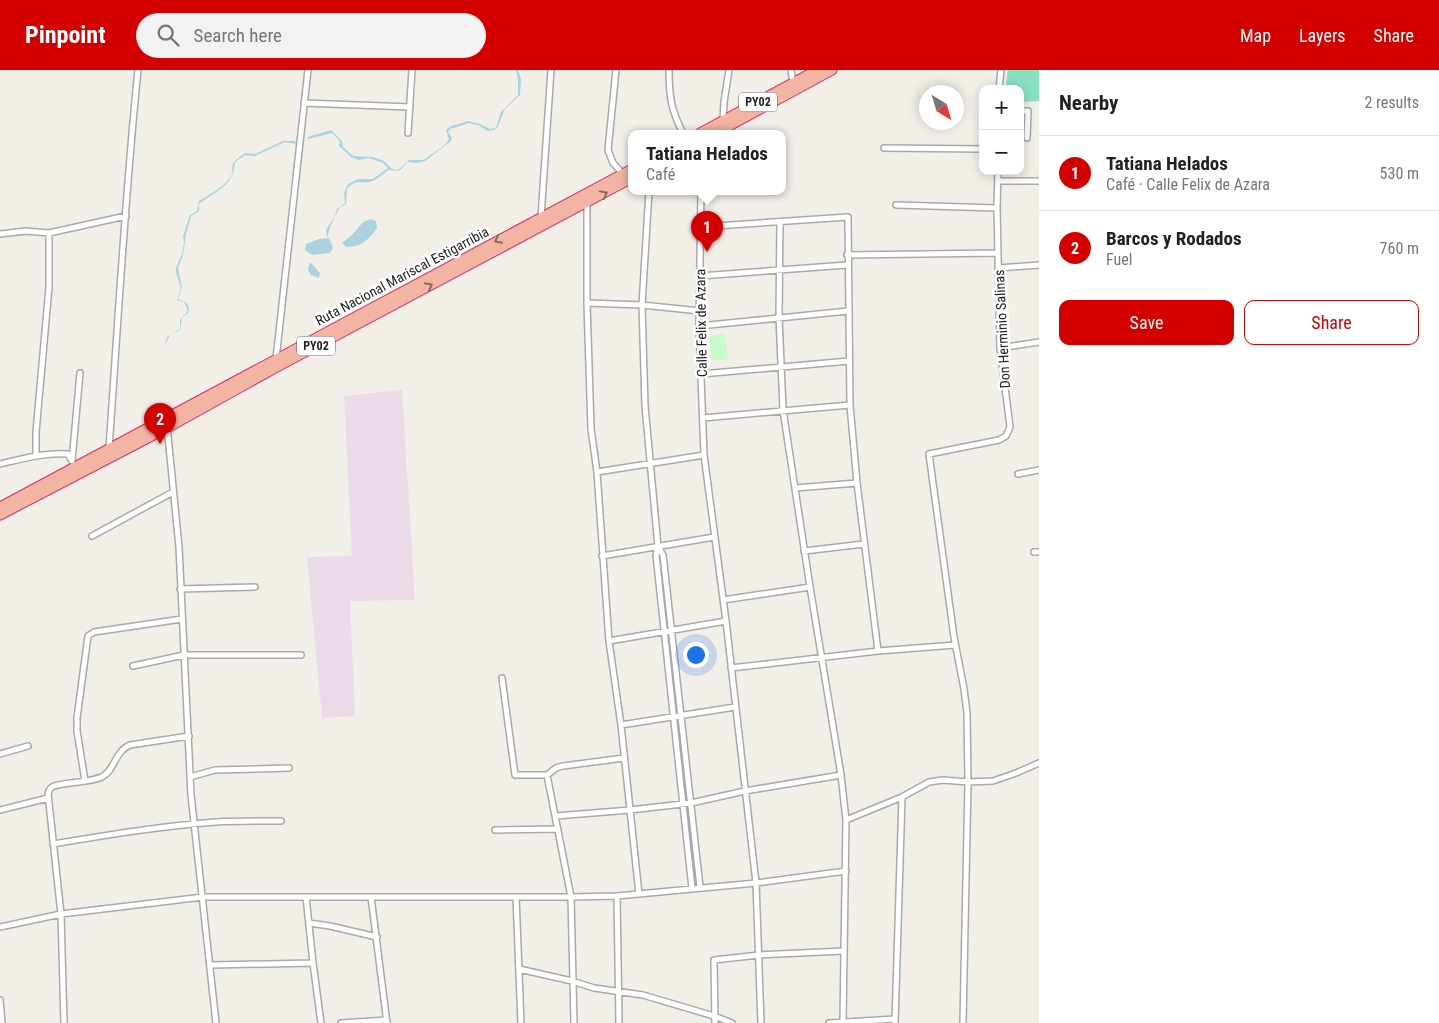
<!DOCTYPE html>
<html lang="en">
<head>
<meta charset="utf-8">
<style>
  :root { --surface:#fff; --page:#f2f2f2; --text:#202124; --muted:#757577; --line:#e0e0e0; --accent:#d40000 }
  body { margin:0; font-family:"Roboto Condensed",sans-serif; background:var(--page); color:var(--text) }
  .controls { position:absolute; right:15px; top:15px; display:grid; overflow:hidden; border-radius:10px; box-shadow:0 2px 12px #0003 }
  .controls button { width:45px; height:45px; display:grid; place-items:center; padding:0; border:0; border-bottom:1px solid var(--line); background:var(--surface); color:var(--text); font:25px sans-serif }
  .compass { position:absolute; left:919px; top:15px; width:45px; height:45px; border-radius:50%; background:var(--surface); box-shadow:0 2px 12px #0003; rotate:142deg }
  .you { position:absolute; left:695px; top:584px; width:18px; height:18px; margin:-12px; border:4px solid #fff; border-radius:50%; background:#1a73e8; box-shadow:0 0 0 8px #1a73e833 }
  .badge { display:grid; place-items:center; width:32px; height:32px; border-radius:50%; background:var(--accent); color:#fff; font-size:16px; font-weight:700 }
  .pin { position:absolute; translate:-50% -41px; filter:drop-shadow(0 1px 2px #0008) }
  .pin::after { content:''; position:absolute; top:26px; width:18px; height:15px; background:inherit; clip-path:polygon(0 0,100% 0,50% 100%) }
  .popup { position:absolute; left:628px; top:60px; width:158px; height:65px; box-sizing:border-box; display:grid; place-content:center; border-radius:10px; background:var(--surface); filter:drop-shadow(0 1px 4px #0005); font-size:16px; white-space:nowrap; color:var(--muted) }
  .popup b { font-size:19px; color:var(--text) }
  .popup::after { content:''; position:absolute; left:50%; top:100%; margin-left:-10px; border:10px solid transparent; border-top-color:var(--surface) }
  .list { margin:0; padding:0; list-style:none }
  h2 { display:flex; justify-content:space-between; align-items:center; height:65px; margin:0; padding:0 20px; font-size:21px }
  h2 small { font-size:16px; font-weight:400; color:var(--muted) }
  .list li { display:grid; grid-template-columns:32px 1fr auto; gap:15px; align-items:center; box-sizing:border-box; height:75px; padding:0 20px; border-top:1px solid var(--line) }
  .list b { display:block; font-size:19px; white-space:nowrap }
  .list p { margin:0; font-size:16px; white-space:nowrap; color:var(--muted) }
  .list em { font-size:16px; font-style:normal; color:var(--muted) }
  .actions { display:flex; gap:10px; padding:15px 20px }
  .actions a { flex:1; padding:11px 0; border:1px solid var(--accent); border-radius:10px; text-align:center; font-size:18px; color:var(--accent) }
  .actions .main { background:var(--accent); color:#fff }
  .icon { flex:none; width:28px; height:28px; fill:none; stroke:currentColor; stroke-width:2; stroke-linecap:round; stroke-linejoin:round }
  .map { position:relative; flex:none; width:1039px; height:953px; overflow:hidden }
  header { display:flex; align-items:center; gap:30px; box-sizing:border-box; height:70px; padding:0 25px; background:var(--accent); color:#fff }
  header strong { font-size:24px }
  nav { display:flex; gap:28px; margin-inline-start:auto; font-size:18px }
  .search { width:350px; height:45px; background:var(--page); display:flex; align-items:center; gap:12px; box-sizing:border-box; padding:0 18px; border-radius:28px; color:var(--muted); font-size:19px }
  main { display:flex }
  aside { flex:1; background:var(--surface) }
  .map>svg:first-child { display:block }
  .industrial { fill:#ebdbe8 }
  .park { fill:#c8facc }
  .pitch { fill:#88e0be }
  .water { fill:#aad3df }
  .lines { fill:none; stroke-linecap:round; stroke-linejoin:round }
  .minor-casing { stroke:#a9a9a9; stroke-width:8 }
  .trunk-casing { stroke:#dc2a67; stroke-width:11 }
  .minor { stroke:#fff; stroke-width:5 }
  .trunk { stroke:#f2b4a3; stroke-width:9 }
  .oneway { stroke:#8a6b62 }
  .labels { text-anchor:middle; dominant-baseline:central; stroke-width:5; stroke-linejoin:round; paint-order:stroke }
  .shield { fill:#fff; stroke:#646464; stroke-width:1 }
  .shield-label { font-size:12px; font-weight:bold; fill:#222 }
  .street-label { font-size:14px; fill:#222; stroke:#fff }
</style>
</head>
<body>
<header>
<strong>Pinpoint</strong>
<div class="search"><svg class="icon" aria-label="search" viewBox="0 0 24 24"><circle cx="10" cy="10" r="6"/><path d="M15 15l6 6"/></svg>Search here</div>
<nav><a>Map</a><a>Layers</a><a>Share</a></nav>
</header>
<main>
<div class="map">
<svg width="1039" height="953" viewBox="0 0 1039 953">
  <rect width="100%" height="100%" fill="#f2efe9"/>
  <!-- industrial -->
  <path class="industrial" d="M402,320l13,210 -65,1 5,115 -33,2 -15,-161 45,-1 -8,-160z"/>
  <!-- park -->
  <path class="park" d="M725,264l3,25 -16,2 -3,-25z"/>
  <!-- pitch -->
  <path class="pitch" d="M1008,0h31v31l-19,1v-13h-15z"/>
  <!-- water -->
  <path class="water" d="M516,0h2l3,9 -1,16 -15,14 -8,19 -3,2 -6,1 -10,-6 -9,-2 -19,6 -2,3 4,6 -1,3 -26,20 -9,2 -8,-1 -9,9 -10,-1c-6,3 -10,9 -17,11 -10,4 -16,-3 -25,8l-1,15 -6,3c-4,8 -12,21 -12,30l-1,-1 -1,-6 9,-14 2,-7 8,-6 -1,-10 4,-9 10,-5h15l15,-11 -5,-5 -14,-5 -10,2 -8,-3 -12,-11 1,-5 -8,-8 -24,6v-2l23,-7 11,11 1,6 10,9 20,1 11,4 8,8 6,1 11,-10h15c7,-7 21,-12 25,-21l-3,-9 5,-4 17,-5 12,3 10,5 6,-1 5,-16 17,-17v-14z
    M283,71h12l1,3 -11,-2 -30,14 -10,-1 -10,7c-2,26 -19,28 -36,42v7l-8,5 -5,18 -3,21 -5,13 4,20 -4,11c6,3 12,3 11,13l-7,6 -2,12 -10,5 -5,10 2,-8 13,-8v-9l8,-9 -4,-9 -7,-2 4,-12 -5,-15v-5l6,-14 2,-11 -1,-7 7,-21 7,-4 2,-10c11,-7 22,-12 30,-22 5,-5 2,-9 4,-15 1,-4 9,-8 12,-11l10,1z
    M371,149l5,2 1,7c-8,12 -16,19 -31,19l-4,-4 11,-9 10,-12z
    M329,168l4,10 -3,5 -18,2 -7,-5 1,-6 13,-5z
    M310,192l10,11 -1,5 -8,-3 -3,-5z"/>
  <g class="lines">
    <defs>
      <path id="minor" d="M616,0l-8,80 5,13 10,11
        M669,0c0,26 2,40 14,63
        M791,0l2,13
        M999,19l2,-19
        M304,33l106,4
        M1020,41h8l-1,27
        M723,51l1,-19 5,-32
        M408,63l4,-63
        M884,78l99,1
        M998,111h41
        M649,121l-7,114 3,101 13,141
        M701,121l-2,135 5,129 22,166 30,262 5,140
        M587,133v100l4,126 6,43 12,169 12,84 18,169
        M896,135l101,3
        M541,147l10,-147
        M780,152l-1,95 4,93 27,177 31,188 5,45 -3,201
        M701,157l147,-10 2,188 7,78 21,168
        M0,164l26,-3 23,2 77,-17
        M847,185l151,-2
        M998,198l41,-3
        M700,206l147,-11
        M587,233l55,2 58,6
        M699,256l149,-15
        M1000,278l39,-6
        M276,289l32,-289
        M701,304l148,-13
        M703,348l147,-13
        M167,356l12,121 12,248 25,228
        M109,378c9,-126 16,-252 29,-378
        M36,386v-24l13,-145v-54
        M72,391l8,-88
        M0,394c22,-5 45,-12 68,-10l4,7
        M597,402l107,-17
        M1018,404l21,-4
        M795,418l62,-5
        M92,466l81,-44
        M804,481l60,-7
        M1034,482h5
        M602,486l112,-19
        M180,519l75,-2
        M723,530l87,-13
        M609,571l117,-20
        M133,596l51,-11h117
        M731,598l147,-17 77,-6
        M502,608l13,97h32l9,-7 7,-2 61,-8
        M621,655l114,-18
        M0,684l28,-8
        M547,705l24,122 3,126
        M190,707l25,-7 74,-2
        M85,711l-8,-50v-13l11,-82 6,-4 88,-13
        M0,740l48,-12
        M556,746l74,-6 61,-7 54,-12 96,-16
        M846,750l56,-23 27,-15 14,-2 25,2 25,-1 23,-8 23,-10
        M495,760l63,-1
        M53,774c54,-9 109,-18 163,-22 22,-1 44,-1 65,-1
        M692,818l-36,-333 2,-8 5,8 37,332
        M617,826l2,127
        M306,827l7,66 8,60
        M371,827l16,126
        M516,827l5,126
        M309,853l21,3 47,11
        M0,857l61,-13 142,-17h368l46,-1 139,-13 90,-12
        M211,895l102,-2
        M519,899l53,12 22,7 49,7 71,21 18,7
        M0,930l2,23
        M64,953l-3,-109 -13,-120c1,-3 1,-5 4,-7 8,-5 37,-4 50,-10 13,-7 13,-26 28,-32l59,-9
        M341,953l46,-3
        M715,953l-1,-63 45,-5 85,-4
        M829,953l66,-4
        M895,953l7,-226
        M963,953l5,-241 -1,-69 -3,-24 -10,-52 -25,-183 70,-14 7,-4 4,-9 -10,-79 -3,-140 1,-37"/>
      <path id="trunk" d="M700,63l117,-63
        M716,63l116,-63
        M0,437l632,-338
        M0,445l167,-87 108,-60 357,-190"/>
    </defs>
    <!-- minor casing -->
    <use href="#minor" class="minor-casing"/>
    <!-- trunk casing -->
    <use href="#trunk" class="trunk-casing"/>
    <!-- minor -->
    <use href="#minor" class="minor"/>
    <!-- trunk -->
    <use href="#trunk" class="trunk"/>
  </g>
  <!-- one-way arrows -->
  <defs><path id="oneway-chevron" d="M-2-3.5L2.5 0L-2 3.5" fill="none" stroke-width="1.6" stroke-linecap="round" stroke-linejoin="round" transform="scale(1.25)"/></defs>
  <g class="oneway">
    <use href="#oneway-chevron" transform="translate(604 124) rotate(-29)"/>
    <use href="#oneway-chevron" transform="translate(498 170) rotate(152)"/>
    <use href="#oneway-chevron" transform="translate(429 216) rotate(-28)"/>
  </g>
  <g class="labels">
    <!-- shield labels -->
    <g class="shield">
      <rect x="739" y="22.5" width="38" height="19" rx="4"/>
      <rect x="297" y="266.5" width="38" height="19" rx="4"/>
    </g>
    <g class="shield-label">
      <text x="758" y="32">PY02</text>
      <text x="316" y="276">PY02</text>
    </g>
    <!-- street labels -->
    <g class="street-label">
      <text transform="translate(402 206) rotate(-28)">Ruta Nacional Mariscal Estigarribia</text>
      <text transform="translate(701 253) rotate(-91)">Calle Felix de Azara</text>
      <text transform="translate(1002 259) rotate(-93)">Don Herminio Salinas</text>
    </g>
  </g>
</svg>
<div class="controls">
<button>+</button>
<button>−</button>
</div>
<svg class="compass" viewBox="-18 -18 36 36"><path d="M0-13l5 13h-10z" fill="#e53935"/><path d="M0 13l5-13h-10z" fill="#757577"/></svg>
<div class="you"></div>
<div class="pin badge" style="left:707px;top:182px">1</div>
<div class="popup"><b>Tatiana Helados</b>Café</div>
<div class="pin badge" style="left:160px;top:374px">2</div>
</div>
<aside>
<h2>Nearby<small>2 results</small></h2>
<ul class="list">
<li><span class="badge">1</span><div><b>Tatiana Helados</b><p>Café · Calle Felix de Azara</p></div><em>530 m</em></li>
<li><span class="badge">2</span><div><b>Barcos y Rodados</b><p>Fuel</p></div><em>760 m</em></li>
</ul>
<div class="actions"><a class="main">Save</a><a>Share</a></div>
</aside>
</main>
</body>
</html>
